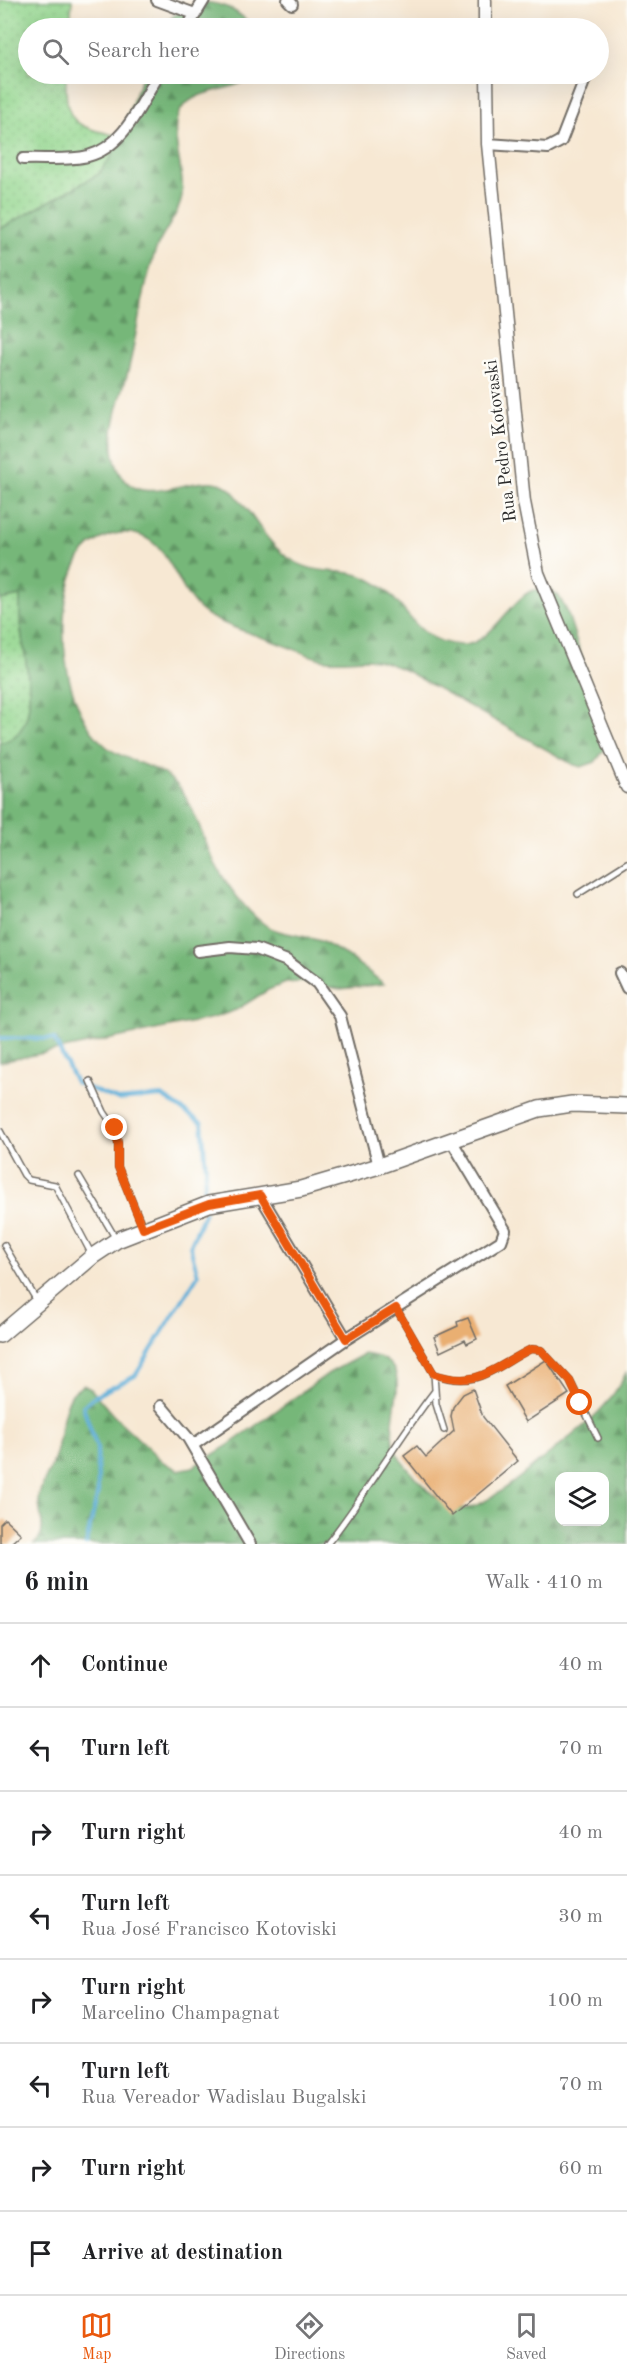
<!DOCTYPE html>
<html lang="en">
<head>
<meta charset="utf-8">
<style>
  :root { --surface:#fff; --page:#f6f6f6; --text:#202124; --muted:#757577; --line:#e0e0e0; --accent:#ea580c }
  body { margin:0; font-family:"Old Standard TT",serif; background:var(--page); color:var(--text) }
  .controls { position:absolute; right:18px; bottom:18px; display:grid; overflow:hidden; border-radius:12px; box-shadow:0 6px 24px #0002 }
  .controls button { width:54px; height:54px; display:grid; place-items:center; padding:0; border:0; border-bottom:2px solid var(--line); background:var(--surface); color:var(--text); font:30px sans-serif }
  .stop { position:absolute; width:18px; height:18px; margin:-14px; border:4px solid #ea580c; border-radius:50%; background:#fff }
  .stop.end { background:#ea580c; border-color:#fff; box-shadow:0 2px 6px #0008 }
  .list { margin:0; padding:0; list-style:none }
  h2 { display:flex; justify-content:space-between; align-items:center; height:78px; margin:0; padding:0 24px; font-size:26px }
  h2 small { font-size:20px; font-weight:400; color:var(--muted) }
  .list li { display:grid; grid-template-columns:39px 1fr auto; gap:18px; align-items:center; box-sizing:border-box; height:84px; padding:0 24px; border-top:2px solid var(--line) }
  .list b { display:block; font-size:22px; white-space:nowrap }
  .list p { margin:0; font-size:20px; white-space:nowrap; color:var(--muted) }
  .list em { font-size:20px; font-style:normal; color:var(--muted) }
  .icon { flex:none; width:33px; height:33px; fill:none; stroke:currentColor; stroke-width:2; stroke-linecap:round; stroke-linejoin:round }
  .map { position:relative; flex:none; width:627px; height:1544px; overflow:hidden }
  .search { position:absolute; background:var(--surface); box-shadow:0 6px 24px #0002; left:18px; right:18px; top:18px; height:66px; display:flex; align-items:center; gap:15px; box-sizing:border-box; padding:0 21px; border-radius:33px; color:var(--muted); font-size:22px }
  .sheet { height:750px; background:var(--surface) }
  nav { display:flex; justify-content:space-around; align-items:center; box-sizing:border-box; height:84px; border-top:2px solid var(--line); background:var(--surface); font-size:16px; color:var(--muted) }
  nav a { display:grid; justify-items:center; gap:3px }
  nav .on { color:var(--accent) }
  .map>svg:first-child { display:block }
  .grass { fill:url(#grass-dots); stroke:#5f805c; stroke-width:1.5 }
  .forest { fill:url(#forest-firs); stroke:#507152; stroke-width:1.5; fill-rule:evenodd }
  .lines { fill:none; stroke-linecap:round; stroke-linejoin:round }
  .stream { stroke:#5daed8; stroke-width:4 }
  .building { fill:#e9af72 }
  .service-casing { stroke:#726d66; stroke-width:8 }
  .minor-casing { stroke:#726d66; stroke-width:14 }
  .tertiary-casing { stroke:#726d66; stroke-width:15 }
  .secondary-casing { stroke:#726d66; stroke-width:18 }
  .service { stroke:#fff; stroke-width:5 }
  .minor { stroke:#fff; stroke-width:10 }
  .tertiary { stroke:#fff; stroke-width:12 }
  .secondary { stroke:#fff; stroke-width:15 }
  .route { stroke:#ea580c; stroke-width:8 }
  .labels { text-anchor:middle; dominant-baseline:central; stroke-width:5; stroke-linejoin:round; paint-order:stroke }
  .street-label { font-size:18px; fill:#2b2b2b; stroke:#fdfcf7 }
</style>
</head>
<body>
<div class="map">
<svg width="627" height="1544" viewBox="0 0 627 1544">
  <defs>
    <pattern id="grass-dots" width="8" height="8" patternUnits="userSpaceOnUse" patternTransform="scale(1.5)"><rect width="8" height="8" fill="#93d68e"/><path d="M2 2h.1M6 6h.1" fill="none" stroke="#7fb87b" stroke-width="1.8" stroke-linecap="round"/></pattern>
    <pattern id="forest-firs" width="22" height="20" patternUnits="userSpaceOnUse" patternTransform="scale(1.5)"><rect width="22" height="20" fill="#76b779"/><path d="M5 1l3.5 6h-7zM16 11l3.5 6h-7z" fill="#619563"/></pattern>
  </defs>
  <rect width="100%" height="100%" fill="#fdfcf7"/>
  <filter id="ink" filterUnits="userSpaceOnUse"><feTurbulence type="fractalNoise" baseFrequency=".0167" numOctaves="2"/><feDisplacementMap in="SourceGraphic" scale="12" xChannelSelector="R" yChannelSelector="G"/><feConvolveMatrix kernelMatrix="1 2 1 2 8 2 1 2 1" color-interpolation-filters="sRGB"/></filter>
  <filter id="wash" filterUnits="userSpaceOnUse"><feTurbulence type="fractalNoise" baseFrequency=".008" numOctaves="4" result="noise"/><feDisplacementMap in="SourceGraphic" scale="24" xChannelSelector="R" yChannelSelector="G"/><feGaussianBlur stdDeviation="1.35" result="paint"/><feColorMatrix in="noise" values="0 0 0 0 0 0 0 0 0 0 0 0 0 0 0 0 0 1.4 0 .05"/><feComposite in="paint" operator="in"/></filter>
  <g filter="url(#wash)">
    <rect width="100%" height="100%" fill="#f7e8d3"/>
    <!-- grass -->
    <path class="grass" d="M0,0h72l-2,28h-42v46h38c-1,49 6,52 53,62l-6,18 -14,20 -99,55z
      M20,596c0,10 -1,22 1,32 3,34 26,104 -21,115v-143z"/>
    <!-- forest -->
    <path class="forest" d="M202,2c22,1 37,9 52,26h-92c10,-14 24,-21 40,-26z
      M143,74h115c-7,3 -14,9 -22,11 -17,6 -41,7 -54,23 -18,22 8,68 -2,96 -6,17 -19,31 -25,48 -12,36 -17,74 -25,111 -7,33 -27,72 -12,106 22,50 84,-6 112,20 20,19 31,47 53,65 34,27 60,10 88,26 36,19 40,62 89,65 29,2 47,-40 69,-53 5,-3 13,-3 19,-4l10,7 9,16 42,133 -14,18 -14,5 -9,-3 -165,-93c-14,-6 -27,-12 -42,-12 -14,0 -29,3 -44,0 -15,-4 -31,-12 -46,-17 -22,-8 -47,-15 -68,-27 -30,-18 -33,-69 -68,-80 -21,-7 -48,4 -59,23 -29,48 -19,155 28,190 21,15 51,17 69,37 17,20 23,46 34,70 9,21 34,56 53,69 15,11 38,10 56,17 24,11 44,27 64,43l-44,5 -38,-7 -16,1 -18,7 -32,20 -23,8 -213,44v-319c47,-11 24,-81 21,-114 -2,-11 -1,-22 -1,-33l-20,4v-371l99,-55 14,-20z
      M364,1354c56,6 23,54 29,88 2,15 18,30 28,41 10,11 22,22 37,25 23,6 73,-41 92,-55 33,-26 58,-43 77,-82v173h-593c16,-12 3,-31 5,-48 2,-13 12,-26 16,-39 6,-20 6,-45 17,-63 3,-4 8,-6 11,-9l8,4 22,26 50,47 15,8 15,-3 34,-21 102,-73zM560,1476h44v46h-44z"/>
    <g class="lines">
      <!-- stream -->
      <path class="stream" d="M0,1038l54,1 22,44 42,17 44,-4 40,27 4,46 -2,20
        M86,1544l12,-52 -1,-44 -14,-42 12,-10 40,-20 63,-101 -8,-29 15,-34"/>
    </g>
    <g id="blocks">
      <!-- building -->
      <path class="building" d="M468,1318l9,21 -10,5 -2,-4 -25,12 -6,-15 24,-11 -1,-4z
        M546,1360l23,34 -43,28 -21,-36z
        M473,1389l10,28 35,44 -66,55 -48,-60 13,-10 9,11 28,-26 -3,-15 2,-9 10,-13z
        M5,1519l16,15 -11,10h-10v-20z"/>
    </g>
  </g>
  <g filter="url(#ink)">
    <use href="#blocks" fill-opacity="0" stroke="#726d66" stroke-width="1.5"/>
    <g class="lines">
      <defs>
        <path id="service" d="M578,894l49,-31
          M90,1081l14,31 11,16 3,15v24l25,61
          M0,1131l24,44 5,5 26,5 37,70
          M79,1176l37,63
          M4,1245l33,56
          M396,1308l38,66c44,16 60,-7 97,-25l10,1 29,31 28,57
          M434,1374l2,30 8,26
          M327,1544c39,-49 69,-103 107,-152"/>
        <path id="minor" d="M157,0l38,14
          M288,0l4,4
          M187,28l17,-28
          M488,144l60,4 13,-7 26,-67
          M23,159c20,-1 46,2 65,-3 36,-9 53,-53 71,-82
          M198,951l32,-4 26,2 31,12 30,22 23,33 39,150
          M620,973l7,15
          M260,1195l86,144
          M161,1406l27,32 62,106
          M193,1445l153,-106 155,-98 4,-11 -54,-90"/>
        <path id="tertiary" d="M485,0v28
          M487,74l1,70 36,358 14,71 89,214"/>
        <path id="secondary" d="M0,1335l93,-79 24,-16 92,-36 92,-15 78,-23 160,-57 33,-5 55,2"/>
      </defs>
      <!-- service casing -->
      <use href="#service" class="service-casing"/>
      <!-- minor casing -->
      <use href="#minor" class="minor-casing"/>
      <!-- tertiary casing -->
      <use href="#tertiary" class="tertiary-casing"/>
      <!-- secondary casing -->
      <use href="#secondary" class="secondary-casing"/>
      <!-- service -->
      <use href="#service" class="service"/>
      <!-- minor -->
      <use href="#minor" class="minor"/>
      <!-- tertiary -->
      <use href="#tertiary" class="tertiary"/>
      <!-- secondary -->
      <use href="#secondary" class="secondary"/>
    </g>
  </g>
  <g class="lines" filter="url(#ink)">
    <!-- route -->
    <path class="route" d="M115,1128l3,15v24l25,62 66,-25 51,-9 86,144 50,-31 38,66c45,15 60,-7 97,-25l10,1 29,31 10,22"/>
  </g>
  <g class="labels">
    <!-- street labels -->
    <g class="street-label">
      <text transform="translate(501 441) rotate(-97)">Rua Pedro Kotovaski</text>
    </g>
  </g>
</svg>
<div class="controls">
<button><svg class="icon" aria-label="layers" viewBox="0 0 24 24"><path d="M12 4l9 5-9 5-9-5zM3 14l9 5 9-5"/></svg></button>
</div>
<div class="stop" style="left:580px;top:1403px"></div>
<div class="stop end" style="left:115px;top:1128px"></div>
<div class="search"><svg class="icon" aria-label="search" viewBox="0 0 24 24"><circle cx="10" cy="10" r="6"/><path d="M15 15l6 6"/></svg>Search here</div>
</div>
<section class="sheet">
<h2>6 min<small>Walk · 410 m</small></h2>
<ul class="list">
<li><svg class="icon" aria-label="ahead" viewBox="0 0 24 24"><path d="M12 20V5M6 11l6-6 6 6"/></svg><div><b>Continue</b></div><em>40 m</em></li>
<li><svg class="icon" aria-label="left" viewBox="0 0 24 24"><path d="M17 20v-9H6M10 6l-5 5 5 5"/></svg><div><b>Turn left</b></div><em>70 m</em></li>
<li><svg class="icon" aria-label="right" viewBox="0 0 24 24"><path d="M7 20v-9h11M14 6l5 5-5 5"/></svg><div><b>Turn right</b></div><em>40 m</em></li>
<li><svg class="icon" aria-label="left" viewBox="0 0 24 24"><path d="M17 20v-9H6M10 6l-5 5 5 5"/></svg><div><b>Turn left</b><p>Rua José Francisco Kotoviski</p></div><em>30 m</em></li>
<li><svg class="icon" aria-label="right" viewBox="0 0 24 24"><path d="M7 20v-9h11M14 6l5 5-5 5"/></svg><div><b>Turn right</b><p>Marcelino Champagnat</p></div><em>100 m</em></li>
<li><svg class="icon" aria-label="left" viewBox="0 0 24 24"><path d="M17 20v-9H6M10 6l-5 5 5 5"/></svg><div><b>Turn left</b><p>Rua Vereador Wadislau Bugalski</p></div><em>70 m</em></li>
<li><svg class="icon" aria-label="right" viewBox="0 0 24 24"><path d="M7 20v-9h11M14 6l5 5-5 5"/></svg><div><b>Turn right</b></div><em>60 m</em></li>
<li><svg class="icon" aria-label="arrive" viewBox="0 0 24 24"><path d="M6 21V4h12l-3 4 3 4H6"/></svg><div><b>Arrive at destination</b></div></li>
</ul>
</section>
<nav>
<a class="on"><svg class="icon" aria-label="map" viewBox="0 0 24 24"><path d="M3 6l6-2 6 2 6-2v14l-6 2-6-2-6 2zM9 4v14M15 6v14"/></svg>Map</a>
<a><svg class="icon" aria-label="directions" viewBox="0 0 24 24"><path d="M12 3l9 9-9 9-9-9zM9 14v-3h6M13 9l2 2-2 2"/></svg>Directions</a>
<a><svg class="icon" aria-label="saved" viewBox="0 0 24 24"><path d="M7 4h10v16l-5-4-5 4z"/></svg>Saved</a>
</nav>
</body>
</html>
